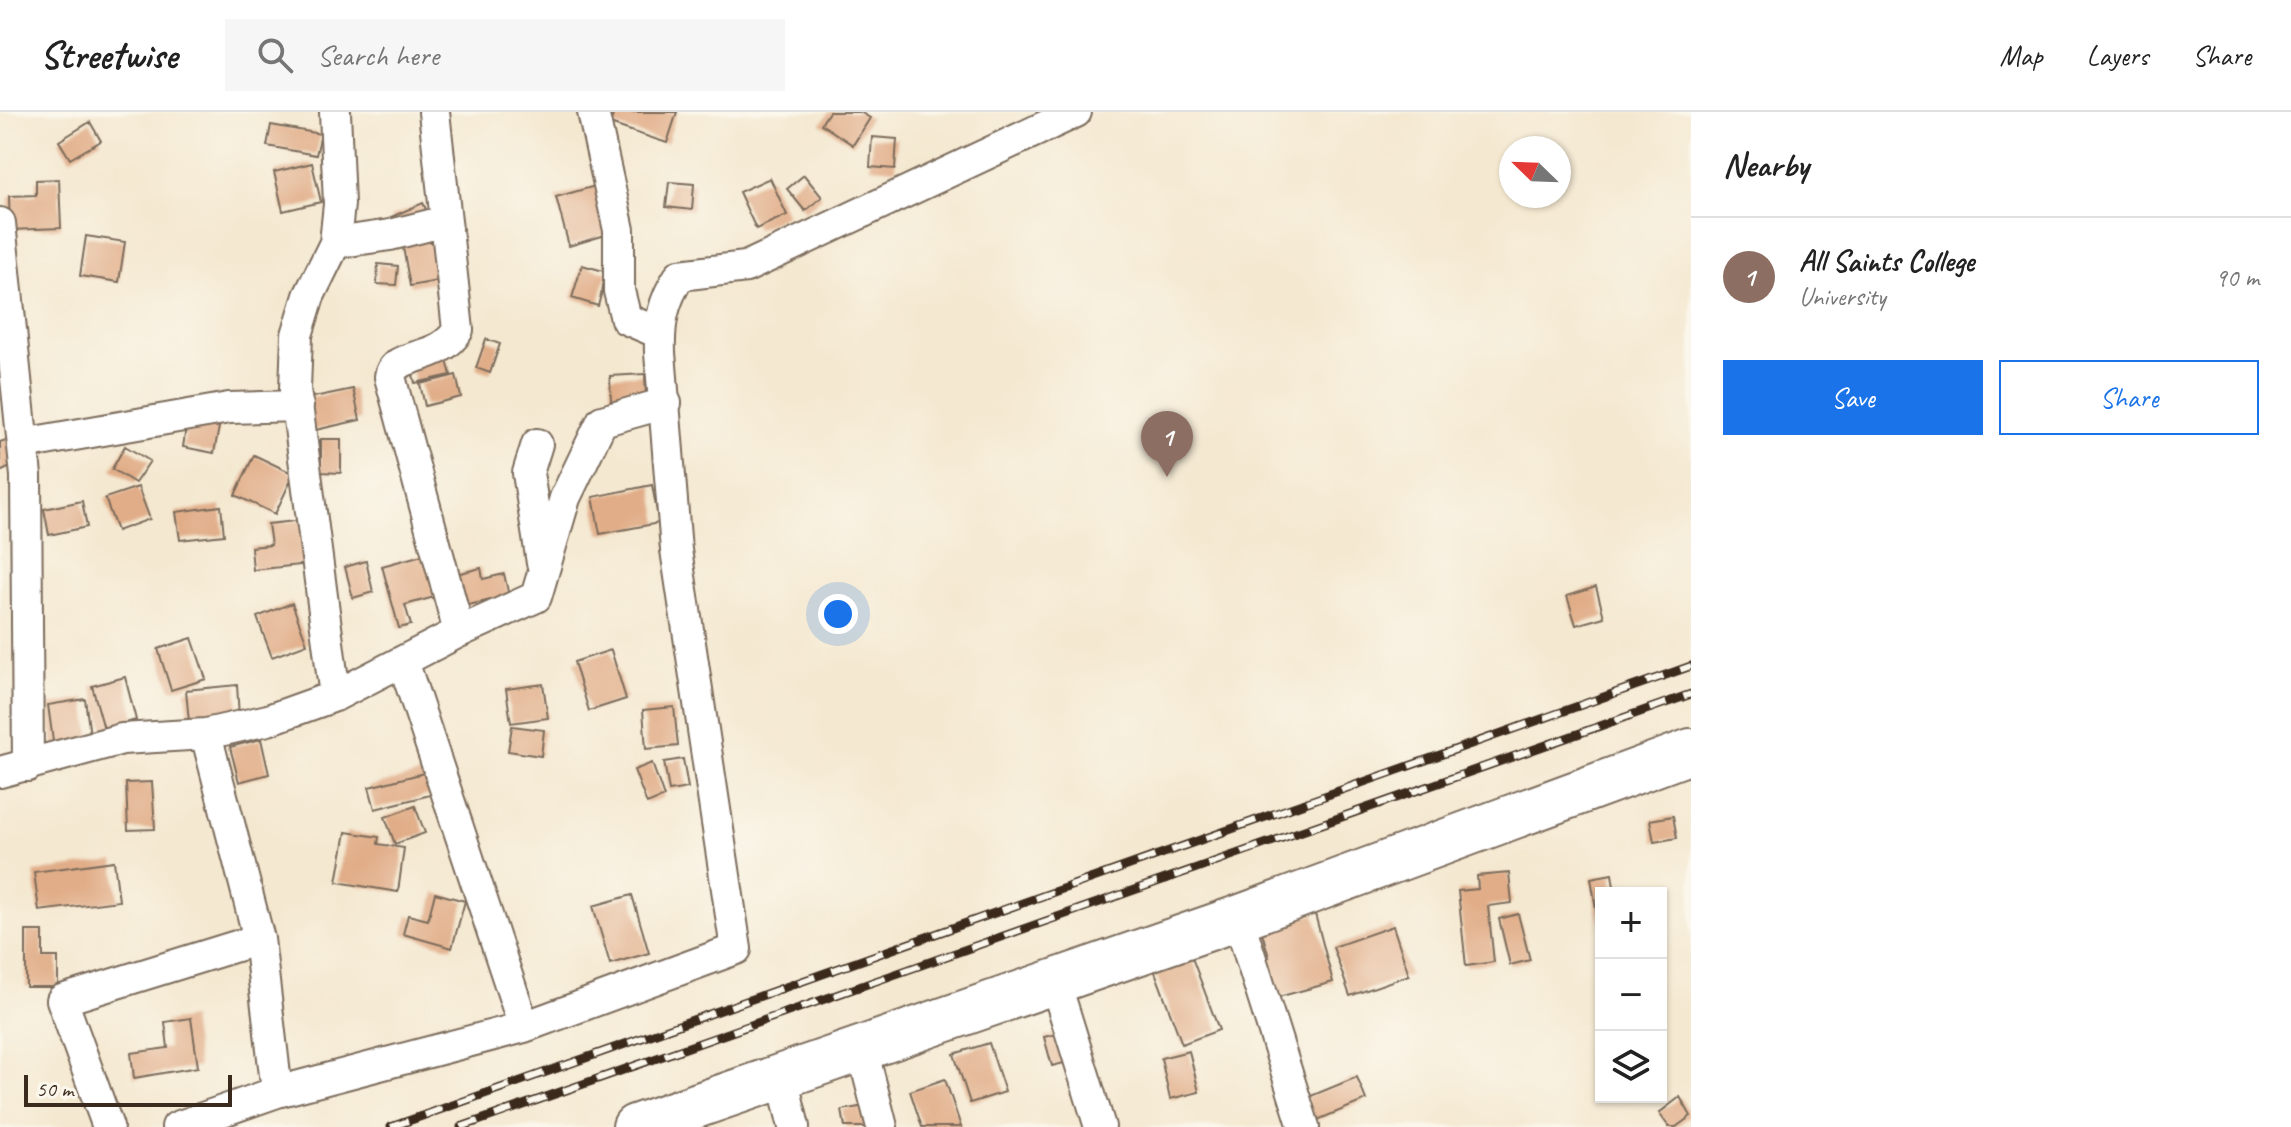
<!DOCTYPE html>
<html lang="en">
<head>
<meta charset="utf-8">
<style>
  :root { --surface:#fff; --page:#f6f6f6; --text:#222; --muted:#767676; --line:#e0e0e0; --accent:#1a73e8 }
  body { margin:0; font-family:Caveat,sans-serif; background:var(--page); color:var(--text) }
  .controls { position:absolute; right:24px; bottom:24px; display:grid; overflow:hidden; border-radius:0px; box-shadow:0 2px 6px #0004 }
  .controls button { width:72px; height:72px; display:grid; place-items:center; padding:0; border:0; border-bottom:2px solid var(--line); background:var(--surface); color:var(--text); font:40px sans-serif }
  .compass { position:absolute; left:1499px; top:24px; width:72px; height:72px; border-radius:50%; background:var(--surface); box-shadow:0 2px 6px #0004; rotate:293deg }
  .scale { position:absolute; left:24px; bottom:20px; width:208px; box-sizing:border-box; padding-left:8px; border:4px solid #3b2a1e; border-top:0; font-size:22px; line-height:28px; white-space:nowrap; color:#3b2a1e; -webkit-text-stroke:6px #fbf7ec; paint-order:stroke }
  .you { position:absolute; left:838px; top:502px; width:28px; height:28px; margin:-20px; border:6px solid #fff; border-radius:50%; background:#1a73e8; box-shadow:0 0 0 12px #1a73e833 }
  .badge { display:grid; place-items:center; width:52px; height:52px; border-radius:50%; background:var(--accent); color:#fff; font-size:26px; font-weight:700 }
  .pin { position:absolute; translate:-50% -66px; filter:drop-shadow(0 2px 4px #0008) }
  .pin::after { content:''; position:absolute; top:42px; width:28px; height:24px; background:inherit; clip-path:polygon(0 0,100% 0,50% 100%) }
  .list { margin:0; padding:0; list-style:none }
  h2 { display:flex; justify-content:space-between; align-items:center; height:104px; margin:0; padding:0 32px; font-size:34px }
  h2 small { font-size:26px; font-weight:400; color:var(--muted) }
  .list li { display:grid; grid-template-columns:52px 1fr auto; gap:24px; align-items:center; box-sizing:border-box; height:120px; padding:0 32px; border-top:2px solid var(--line) }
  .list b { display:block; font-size:30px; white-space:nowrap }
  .list p { margin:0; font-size:26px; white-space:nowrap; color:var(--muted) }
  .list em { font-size:26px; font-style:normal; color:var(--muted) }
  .actions { display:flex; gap:16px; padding:24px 32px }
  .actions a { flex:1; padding:18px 0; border:2px solid var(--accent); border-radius:0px; text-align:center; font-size:28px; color:var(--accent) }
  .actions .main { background:var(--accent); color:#fff }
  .icon { flex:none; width:44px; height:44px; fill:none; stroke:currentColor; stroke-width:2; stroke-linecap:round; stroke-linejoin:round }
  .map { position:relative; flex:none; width:1691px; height:1015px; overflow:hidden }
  header { display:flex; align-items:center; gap:48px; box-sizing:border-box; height:112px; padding:0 40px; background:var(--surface); border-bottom:2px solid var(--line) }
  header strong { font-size:38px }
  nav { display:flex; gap:44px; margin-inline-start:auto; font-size:28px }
  .search { width:560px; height:72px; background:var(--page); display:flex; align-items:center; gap:20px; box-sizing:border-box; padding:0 28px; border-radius:0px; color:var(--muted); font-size:30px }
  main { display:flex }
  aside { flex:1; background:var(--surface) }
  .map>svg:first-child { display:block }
  .building { fill:#e1ad88 }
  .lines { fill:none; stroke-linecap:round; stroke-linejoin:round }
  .street-casing { stroke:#7c6c5c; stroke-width:34 }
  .secondary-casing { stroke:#7c6c5c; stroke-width:48 }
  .street { stroke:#fff; stroke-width:30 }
  .secondary { stroke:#fff; stroke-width:44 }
  .rail-casing { stroke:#3b2a1e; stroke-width:9 }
  .rail { stroke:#fbf7ec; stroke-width:6; stroke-dasharray:18; stroke-linecap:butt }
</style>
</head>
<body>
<header>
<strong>Streetwise</strong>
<div class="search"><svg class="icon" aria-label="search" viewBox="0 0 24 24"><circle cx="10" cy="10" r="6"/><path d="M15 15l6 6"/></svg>Search here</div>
<nav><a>Map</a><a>Layers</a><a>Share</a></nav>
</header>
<main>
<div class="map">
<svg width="1691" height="1015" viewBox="0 0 1691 1015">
  <rect width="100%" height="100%" fill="#fbf7ec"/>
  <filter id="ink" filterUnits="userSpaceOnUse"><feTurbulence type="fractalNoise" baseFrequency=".0125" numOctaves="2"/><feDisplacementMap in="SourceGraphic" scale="16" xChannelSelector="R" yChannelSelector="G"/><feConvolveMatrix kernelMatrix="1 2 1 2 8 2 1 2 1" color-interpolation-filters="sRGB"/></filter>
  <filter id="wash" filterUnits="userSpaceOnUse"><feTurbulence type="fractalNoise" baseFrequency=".006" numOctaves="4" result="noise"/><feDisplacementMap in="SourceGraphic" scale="32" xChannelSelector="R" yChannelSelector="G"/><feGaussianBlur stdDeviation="1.8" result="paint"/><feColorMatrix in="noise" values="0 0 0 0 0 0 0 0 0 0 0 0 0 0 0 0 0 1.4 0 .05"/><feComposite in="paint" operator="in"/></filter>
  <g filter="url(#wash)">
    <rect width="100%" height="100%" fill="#f4e8d0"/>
    <g id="blocks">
      <!-- building -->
      <path class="building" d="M614,0h63l-10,31 -57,-19z
        M829,0h31l10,6 -17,27 -32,-21z
        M90,10l11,19 -31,18 -11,-18z
        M271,13l50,9 -5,21 -49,-9z
        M872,25l25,2 -2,30 -25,-2z
        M312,51l9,39 -38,9 -9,-39z
        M804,63l18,22 -17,14 -18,-22z
        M770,66l17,37 -31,14 -17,-37z
        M59,67l2,49 -51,2 -1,-34 27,-1v-15z
        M669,70l25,2 -2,26 -26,-3z
        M599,73l13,48 -43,13 -13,-49z
        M423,91l6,13 -31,14 -7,-13z
        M438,117l10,50 -38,7 -9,-50z
        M86,124l39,6 -6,40 -39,-6z
        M378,152l20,2 -2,19 -19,-1z
        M582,153l25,7 -9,34 -26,-8z
        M486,227l14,5 -10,29 -14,-5z
        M445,241l6,22 -36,8 -5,-21z
        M645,262l1,26 -35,1 -1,-25z
        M456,263l5,22 -36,9 -5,-22z
        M353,277l7,31 -49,11 -7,-32z
        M187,309l32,6 -5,26 -31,-6z
        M9,327l10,24 -19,9v-30z
        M321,327h20v34l-20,-1z
        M125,334l25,15 -15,22 -23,-14z
        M254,343l40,19 -19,40 -40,-19z
        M652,373l7,38 -59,11 -7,-37z
        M138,375l12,32 -33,12 -12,-33z
        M82,389l5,26 -38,8 -5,-26z
        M221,394l3,29 -44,5 -4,-28z
        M304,408l5,44 -56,6 -2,-23 20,-2 -3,-21z
        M426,442l12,42 -33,9 6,20 -12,3 -17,-62z
        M366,449l7,31 -20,6 -8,-31z
        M481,456l2,11 21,-5 5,22 -50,11 -7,-32z
        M1596,475l8,30 -28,8 -9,-29z
        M292,491l15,41 -35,13 -15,-40z
        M192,526l14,41 -35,11 -13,-41z
        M611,538l15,49 -37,12 -15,-49z
        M125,565l11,43 -32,9 -12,-43z
        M543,572l5,34 -37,5 -5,-34z
        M237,573l2,32 -50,5 -3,-32z
        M85,587l6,43 -37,6 -6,-43z
        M674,595l4,39 -32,3 -3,-39z
        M512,614l32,4 -3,26 -33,-5z
        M261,627l8,35 -30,8 -9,-35z
        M683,647l5,29 -19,3 -5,-29z
        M652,651l12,34 -17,7 -13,-34z
        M428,660l6,22 -59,15 -6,-22z
        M152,670l3,47 -27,1 -2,-47z
        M415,694l10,27 -30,11 -10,-27z
        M1673,704l4,22 -23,4 -4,-22z
        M346,720l33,5 -1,7 26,4 -6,44 -61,-10z
        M114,749l5,40 -80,10 -5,-39z
        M1509,761l3,30 -24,3 6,56 -28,4 -8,-75 20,-2 -1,-13z
        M1612,762l3,19h-14l-2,34 -8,-49z
        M435,781l30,8 -13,47 -49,-14 5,-19 20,5z
        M632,783l17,58 -39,11 -17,-58z
        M1315,802l18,68 -62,17 -11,-40 9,-2 -8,-28z
        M1518,802l12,46 -20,5 -11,-46z
        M1393,814l16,49 -59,21 -17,-49z
        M26,819h17v26h15v30h-32z
        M1191,843l28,75 -37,14 -28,-75z
        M191,906l7,49 -64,11 -3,-25 37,-5 -3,-26z
        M1060,921l8,29 -16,4 -8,-29z
        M989,931l16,49 -35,11 -16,-49z
        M1189,939l10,41 -29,7 -9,-41z
        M1357,965l9,23 -51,21 -9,-23z
        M945,967l16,48h-39l-12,-36z
        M1680,985l11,19 -15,11h-7l-10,-14z
        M865,994l4,21h-24l-3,-17z"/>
    </g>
  </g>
  <g filter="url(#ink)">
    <use href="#blocks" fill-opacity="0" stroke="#7c6c5c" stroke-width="2"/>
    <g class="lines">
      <defs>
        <path id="street" d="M335,0l4,92 -4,39 -26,53 -12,39 -2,54 40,307
          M434,0l24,218c-19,33 -65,21 -68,47l69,255
          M593,0l26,118v61l7,28 33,14
          M0,111l26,253 2,290
          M335,131l55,-8 56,-14
          M23,332l206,-36 69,-2
          M537,332l-9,29 14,90
          M403,549l121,366
          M206,622l53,205 18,153
          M0,660l122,-33 84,-5 62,-14 67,-24 124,-64 77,-35 29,-99 37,-77 64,-18
          M1238,806l66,209
          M1055,870l45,145
          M862,937l20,78
          M782,965l12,50
          M108,1015l-46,-127 197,-61
          M177,1015l100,-35 247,-65 212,-78 -60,-399 -16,-197c-1,-31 3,-52 20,-78l66,-8 330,-155"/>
        <path id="secondary" d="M635,1015l603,-209 453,-167"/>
      </defs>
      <!-- street casing -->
      <use href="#street" class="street-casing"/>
      <!-- secondary casing -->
      <use href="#secondary" class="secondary-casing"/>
      <!-- street -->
      <use href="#street" class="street"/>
      <!-- secondary -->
      <use href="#secondary" class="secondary"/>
      <defs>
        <path id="rail" d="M391,1015l1300,-461
          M461,1015l1230,-433"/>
      </defs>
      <!-- rail casing -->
      <use href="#rail" class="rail-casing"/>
      <!-- rail -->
      <use href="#rail" class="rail"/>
    </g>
  </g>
</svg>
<div class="controls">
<button>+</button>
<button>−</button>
<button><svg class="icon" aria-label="layers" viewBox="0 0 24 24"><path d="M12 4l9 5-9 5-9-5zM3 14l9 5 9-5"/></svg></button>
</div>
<svg class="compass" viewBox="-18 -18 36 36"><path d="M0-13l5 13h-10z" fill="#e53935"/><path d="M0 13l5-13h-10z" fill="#767676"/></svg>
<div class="scale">50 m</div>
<div class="you"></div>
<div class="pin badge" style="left:1167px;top:365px;background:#8d6e63">1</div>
</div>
<aside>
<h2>Nearby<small></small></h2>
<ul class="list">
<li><span class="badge" style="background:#8d6e63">1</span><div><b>All Saints College</b><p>University</p></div><em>90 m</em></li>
</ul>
<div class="actions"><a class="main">Save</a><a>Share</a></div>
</aside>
</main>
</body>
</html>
